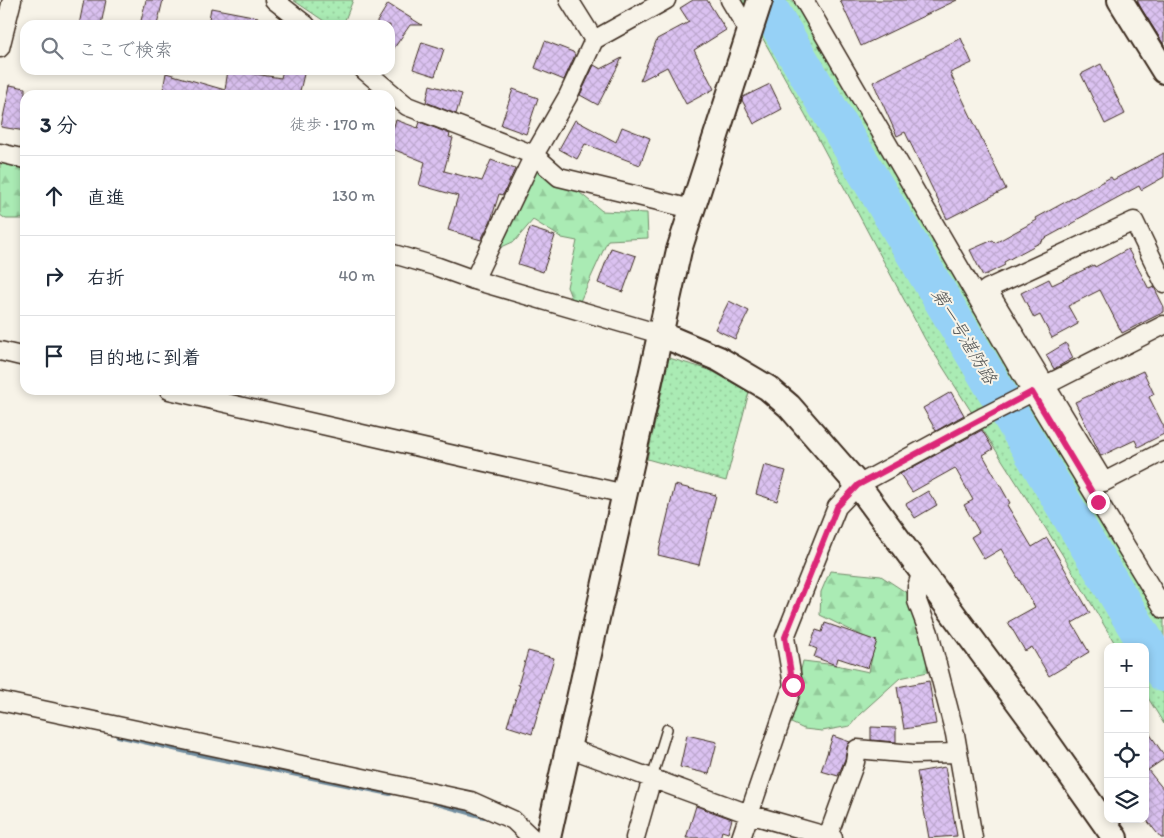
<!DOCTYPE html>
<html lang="ja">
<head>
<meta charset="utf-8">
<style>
  :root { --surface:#fff; --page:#f6f6f7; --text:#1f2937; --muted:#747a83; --line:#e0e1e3 }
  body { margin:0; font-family:Itim,"Klee One",sans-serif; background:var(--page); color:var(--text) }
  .controls { position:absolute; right:15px; bottom:15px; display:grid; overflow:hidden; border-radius:10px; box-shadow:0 2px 8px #0003 }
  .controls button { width:45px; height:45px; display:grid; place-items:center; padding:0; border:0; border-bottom:1px solid var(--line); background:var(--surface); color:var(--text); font:25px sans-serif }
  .stop { position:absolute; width:15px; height:15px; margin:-11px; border:4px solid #db2777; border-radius:50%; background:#fff }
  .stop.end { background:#db2777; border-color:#fff; box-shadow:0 1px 5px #0008 }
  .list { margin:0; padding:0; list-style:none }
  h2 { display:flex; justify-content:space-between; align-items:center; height:65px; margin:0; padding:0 20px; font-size:21px }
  h2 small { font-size:16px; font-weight:400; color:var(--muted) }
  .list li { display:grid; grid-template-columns:32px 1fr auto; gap:15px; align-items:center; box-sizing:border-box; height:80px; padding:0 20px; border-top:1px solid var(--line) }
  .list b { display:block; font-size:19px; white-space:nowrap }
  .list em { font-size:16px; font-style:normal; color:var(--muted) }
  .icon { flex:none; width:28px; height:28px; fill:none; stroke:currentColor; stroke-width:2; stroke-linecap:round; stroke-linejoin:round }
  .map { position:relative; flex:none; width:1164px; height:838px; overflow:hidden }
  .search { position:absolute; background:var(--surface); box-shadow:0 2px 8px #0003; left:20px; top:20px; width:375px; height:55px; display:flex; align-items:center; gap:12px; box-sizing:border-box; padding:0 18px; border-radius:15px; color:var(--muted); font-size:19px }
  .panel { position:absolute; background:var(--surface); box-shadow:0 2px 8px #0003; left:20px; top:90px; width:375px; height:305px; border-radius:15px }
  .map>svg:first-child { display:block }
  .grass { fill:url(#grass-dots); stroke:#728a69 }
  .forest { fill:url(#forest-firs); stroke:#728a69 }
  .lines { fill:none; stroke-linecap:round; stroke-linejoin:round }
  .stream { stroke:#728ea0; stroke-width:6 }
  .river { stroke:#96d1f6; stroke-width:38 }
  .building { fill:url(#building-cross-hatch); stroke:#3b2a1e }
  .lane-casing { stroke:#3b2a1e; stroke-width:12 }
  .street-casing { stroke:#3b2a1e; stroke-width:21 }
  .secondary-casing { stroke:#3b2a1e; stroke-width:28 }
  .lane { stroke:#f7f3e8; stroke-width:9 }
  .street { stroke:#f7f3e8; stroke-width:18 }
  .secondary { stroke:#f7f3e8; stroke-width:24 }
  .route { stroke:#db2777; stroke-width:6 }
  .labels { text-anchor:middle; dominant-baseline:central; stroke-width:4; stroke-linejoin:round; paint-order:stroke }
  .water-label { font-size:18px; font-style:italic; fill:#525454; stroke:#f7f3e8 }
</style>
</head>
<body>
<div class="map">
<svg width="1164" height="838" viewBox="0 0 1164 838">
  <defs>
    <pattern id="grass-dots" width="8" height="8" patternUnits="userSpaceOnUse" patternTransform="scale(1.25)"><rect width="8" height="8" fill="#aaebb4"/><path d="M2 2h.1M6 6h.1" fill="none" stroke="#93ca9a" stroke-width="1.8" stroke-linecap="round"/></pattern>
    <pattern id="forest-firs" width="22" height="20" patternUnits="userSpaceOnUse" patternTransform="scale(1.25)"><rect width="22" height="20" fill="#aaebb4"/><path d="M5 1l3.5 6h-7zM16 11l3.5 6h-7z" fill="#93ca9a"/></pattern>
    <pattern id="building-cross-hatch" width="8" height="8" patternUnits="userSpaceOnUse" patternTransform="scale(1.25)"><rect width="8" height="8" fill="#dbc2f1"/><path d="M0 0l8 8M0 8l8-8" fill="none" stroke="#bda7ce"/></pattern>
  </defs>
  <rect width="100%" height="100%" fill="#f7f3e8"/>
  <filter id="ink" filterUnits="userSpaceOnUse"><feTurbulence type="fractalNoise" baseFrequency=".02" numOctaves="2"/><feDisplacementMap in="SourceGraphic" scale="10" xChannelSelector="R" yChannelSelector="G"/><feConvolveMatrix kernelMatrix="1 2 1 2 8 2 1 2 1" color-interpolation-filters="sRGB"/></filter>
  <g filter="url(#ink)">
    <!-- grass -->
    <path class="grass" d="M293,0h60l-10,25h-13z
      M739,0h53l97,146 275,463v115l-19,-31v-46h-28l-55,-93 -137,-215 -120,-225 -52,-93z
      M669,358l41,12 39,22 -23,89 -79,-22z"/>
    <!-- forest -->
    <path class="forest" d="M0,154l25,12v53h-19l-6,-4z
      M540,160l62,51 45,2 1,25 -40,2 -32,70 -9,-23 10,-46 -15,-3 -29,-18 -18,21 -20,9z
      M830,571l51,5 29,19 8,36 10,23v18l-28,6 -40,36 -10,12 -28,5 -18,-2 -15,-7 14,-61 33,4 33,7 6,-30 -55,-27 1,-23z"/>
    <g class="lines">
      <!-- stream -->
      <path class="stream" d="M118,735l86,20 186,38
        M434,802l50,14"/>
      <!-- river -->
      <path class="river" d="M764,0l400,673"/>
    </g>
    <!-- building -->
    <path class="building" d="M84,0h22l-5,25h-22z
      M146,0h17l-6,25h-17z
      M693,0h14l19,30 -32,20 20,39 -28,15 -19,-37 -27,14 17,-42 32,-17 -9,-14z
      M840,0h117l-96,46z
      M1137,0h27v45l-23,-37z
      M388,4l34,21h-12l-20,29v-29h-15z
      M211,8l47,9 -1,8h-49z
      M961,38l11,25 -22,10 56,116 -59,30 -42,-87 -8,4 -24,-54z
      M545,41l28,11 2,3 -11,25 -29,-12z
      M422,42l22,7 -9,27 -22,-7z
      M622,58l-24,47 -18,-10 14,-30 7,4z
      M1101,64l24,50 -20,10 -24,-50z
      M228,70l53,8 2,-8h22l-6,25h-137l4,-22 59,17z
      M770,84l12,25 -28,15 -12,-24 1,-3z
      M10,85l15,3v43l-24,-4z
      M430,85l32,9 -6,20 -30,-12z
      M513,89l25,9 -12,36 -25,-9z
      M396,120l22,8 2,-6 30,12 -1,3 4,1 -9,33 38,10 9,-21 24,9 -12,26 -4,-1 -8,26 -10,20 -33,-10 10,-34 -39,-11 6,-23 -35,-14v-11z
      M575,120l41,22 6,-15 28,11 -10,27 -55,-21 -8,15 -18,-10z
      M1164,153v24l-23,13 -2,-4 -63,34 1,1 -35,19 1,1 -39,21 1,3 -22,11 -13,-26 23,-10 2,3 42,-23 -1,-2 75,-41 2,3z
      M530,228l25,8 -12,36 -25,-8z
      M611,248l25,8 -13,36 -25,-9z
      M1128,249l21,40 5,-2 10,20v5l-42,21 -22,-43 -32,16 10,18 -26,14 -12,-23 -6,3 -13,-25 28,-14 3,6 42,-20 1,2z
      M729,301l20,10 -14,28 -20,-10z
      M1066,343l7,15 -19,11 -8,-14z
      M1143,371l11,23 -5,3 15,30v7l-26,13 -3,-7 -34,16 -26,-54z
      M951,392l13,23 -28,16 -13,-23z
      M982,430l11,19 -10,6 27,48 -3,2 25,42 15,-9 43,75 -18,10 17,29 -40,24 -17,-29 -7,4 -17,-29 27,-15 -34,-58 -17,10 -13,-22 8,-5 -15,-27 9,-5 -18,-32 -43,24 -12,-18z
      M764,465l22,6 -9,30 -21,-7z
      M675,485l41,10 -17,70 -41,-10z
      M928,491l9,14 -22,13 -9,-14z
      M825,623l52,18 -9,27 -30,-10 -2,7 -22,-8 3,-8 -7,-3 6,-16 6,2z
      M528,651l26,7 -22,76 -25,-8 13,-41h-2z
      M929,681l7,43 -32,5 -7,-42z
      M871,727l25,1v14l-25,-2z
      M1145,727l19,28v4l-16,11 16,20v48h-3l-16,-20z
      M687,735l30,7 -8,32 -29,-7z
      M833,736l17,6 -3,5 -2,12 -7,17 -17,-5z
      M945,767l12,69 -28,2 -12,-66z
      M696,806l36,13 -4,14 -6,-2 -2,7h-34z"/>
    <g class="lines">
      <defs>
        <path id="lane" d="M652,778l15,-49"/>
        <path id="street" d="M274,0l32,25
          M730,0l19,32
          M804,0l228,392 132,217
          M594,40l72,-40
          M0,48l12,-48
          M364,70l43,36 127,49 25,22 133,32
          M0,153l25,6
          M390,253l48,14 36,13 186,54
          M474,280l60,-125 34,-59 26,-56 -25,-40
          M1164,283l-30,-62 -147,68 117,193 60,-31
          M0,351l25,6
          M169,390l456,104
          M922,571l-5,16v14l12,32 26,101 18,104
          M0,701l471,100 42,19 19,18
          M569,748l180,66 84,24
          M828,836l27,-74 2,-13 56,5 45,-1
          M635,838l17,-60
          M741,838l52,-153 -8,-48 52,-130 21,-22 127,-69 179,-91"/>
        <path id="secondary" d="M1120,0l44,71
          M660,334l59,25 49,29 21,18 69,79 178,241 79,112
          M548,838l131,-588 81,-250"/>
      </defs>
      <!-- lane casing -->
      <use href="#lane" class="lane-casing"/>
      <!-- street casing -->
      <use href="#street" class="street-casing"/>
      <!-- secondary casing -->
      <use href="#secondary" class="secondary-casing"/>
      <!-- lane -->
      <use href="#lane" class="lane"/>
      <!-- street -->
      <use href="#street" class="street"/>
      <!-- secondary -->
      <use href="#secondary" class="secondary"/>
    </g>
  </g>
  <g class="lines" filter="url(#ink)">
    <!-- route -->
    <path class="route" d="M793,685l-8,-48 52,-130 21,-22 174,-93 66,110"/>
  </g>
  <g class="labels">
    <!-- water labels -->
    <g class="water-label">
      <text transform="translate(964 336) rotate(59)">第一号湛防路</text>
    </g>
  </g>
</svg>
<div class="controls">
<button>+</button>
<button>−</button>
<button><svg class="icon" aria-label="locate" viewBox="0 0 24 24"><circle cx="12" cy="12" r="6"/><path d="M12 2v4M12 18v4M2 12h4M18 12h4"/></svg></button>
<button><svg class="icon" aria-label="layers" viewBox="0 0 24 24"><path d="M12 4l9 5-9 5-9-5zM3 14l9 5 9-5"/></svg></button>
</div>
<div class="stop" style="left:793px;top:685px"></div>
<div class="stop end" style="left:1098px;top:502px"></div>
<div class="search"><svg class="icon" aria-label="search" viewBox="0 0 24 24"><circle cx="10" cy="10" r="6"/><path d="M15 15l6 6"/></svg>ここで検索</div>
<section class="panel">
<h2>3 分<small>徒歩 · 170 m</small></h2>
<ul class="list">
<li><svg class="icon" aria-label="ahead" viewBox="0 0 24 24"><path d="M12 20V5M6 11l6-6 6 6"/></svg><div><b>直進</b></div><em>130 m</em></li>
<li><svg class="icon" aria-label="right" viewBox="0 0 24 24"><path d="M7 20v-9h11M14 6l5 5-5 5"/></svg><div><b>右折</b></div><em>40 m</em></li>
<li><svg class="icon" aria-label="arrive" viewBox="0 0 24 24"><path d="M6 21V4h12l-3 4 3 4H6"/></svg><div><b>目的地に到着</b></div></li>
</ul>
</section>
</div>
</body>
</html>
